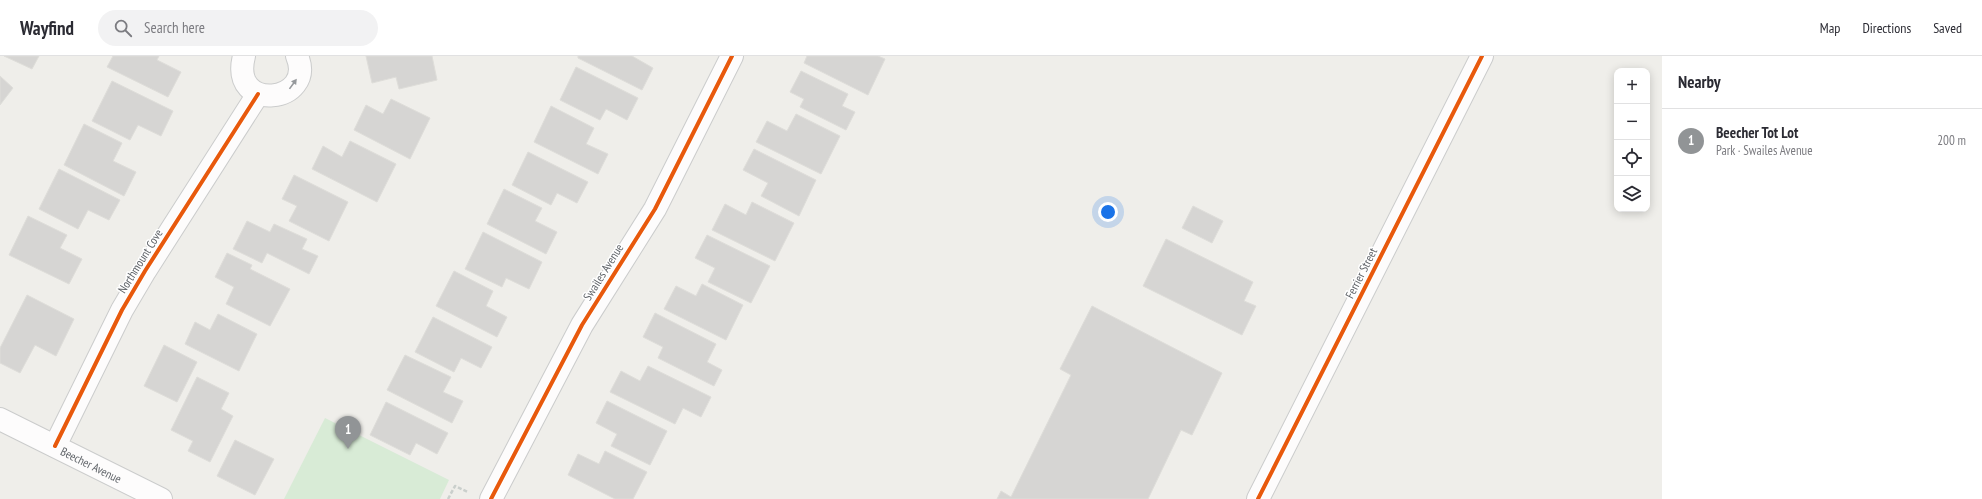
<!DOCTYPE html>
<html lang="en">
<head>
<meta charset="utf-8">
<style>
  :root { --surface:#fff; --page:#f2f2f3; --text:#2b2b33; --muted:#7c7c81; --line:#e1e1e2; --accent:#919496 }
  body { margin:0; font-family:"PT Sans Narrow",sans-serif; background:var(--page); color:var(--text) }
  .controls { position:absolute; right:12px; top:12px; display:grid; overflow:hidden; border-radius:8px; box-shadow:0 2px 10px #0003 }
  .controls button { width:36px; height:36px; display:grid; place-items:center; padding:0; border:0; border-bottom:1px solid var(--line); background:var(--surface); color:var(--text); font:20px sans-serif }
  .you { position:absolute; left:1108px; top:156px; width:14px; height:14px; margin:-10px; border:3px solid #fff; border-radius:50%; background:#1a73e8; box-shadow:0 0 0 6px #1a73e833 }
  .badge { display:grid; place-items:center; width:26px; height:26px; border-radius:50%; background:var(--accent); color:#fff; font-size:13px; font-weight:700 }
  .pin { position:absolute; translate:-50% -33px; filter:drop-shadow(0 1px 2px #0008) }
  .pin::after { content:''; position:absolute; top:21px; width:14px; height:12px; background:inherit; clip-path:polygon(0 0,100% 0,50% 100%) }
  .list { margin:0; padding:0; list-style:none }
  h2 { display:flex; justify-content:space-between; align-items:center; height:52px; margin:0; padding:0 16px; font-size:17px }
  h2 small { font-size:13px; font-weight:400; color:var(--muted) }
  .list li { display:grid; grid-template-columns:26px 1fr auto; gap:12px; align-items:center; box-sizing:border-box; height:64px; padding:0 16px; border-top:1px solid var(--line) }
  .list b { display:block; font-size:15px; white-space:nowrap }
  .list p { margin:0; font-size:13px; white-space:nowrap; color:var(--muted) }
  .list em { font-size:13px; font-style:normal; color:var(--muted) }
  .icon { flex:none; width:22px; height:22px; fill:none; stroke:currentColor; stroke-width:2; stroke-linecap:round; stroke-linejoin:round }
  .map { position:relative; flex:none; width:1662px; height:443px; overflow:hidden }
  header { display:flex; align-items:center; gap:24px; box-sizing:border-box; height:56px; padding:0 20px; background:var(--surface); border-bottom:1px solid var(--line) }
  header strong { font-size:19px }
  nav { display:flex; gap:22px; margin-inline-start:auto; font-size:14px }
  .search { width:280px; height:36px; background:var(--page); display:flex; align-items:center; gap:10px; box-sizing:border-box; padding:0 14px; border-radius:22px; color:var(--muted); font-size:15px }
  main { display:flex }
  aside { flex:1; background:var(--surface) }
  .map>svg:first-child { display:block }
  .green { fill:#d8ebd6 }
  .building { fill:#d6d5d3; stroke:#deddd9 }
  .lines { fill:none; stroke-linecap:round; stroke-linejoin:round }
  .minor-casing { stroke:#cbcccc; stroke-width:24 }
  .path { stroke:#cacfcc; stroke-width:2.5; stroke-dasharray:4 2; stroke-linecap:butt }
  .minor { stroke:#fdfcfc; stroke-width:22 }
  .cycleway-casing { stroke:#fff; stroke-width:6 }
  .cycleway { stroke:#e8590c; stroke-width:4 }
  .oneway { fill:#96999c }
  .labels { text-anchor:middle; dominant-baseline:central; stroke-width:3; stroke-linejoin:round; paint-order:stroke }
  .street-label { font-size:12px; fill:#5f6368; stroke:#fff }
</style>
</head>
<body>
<header>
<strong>Wayfind</strong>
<div class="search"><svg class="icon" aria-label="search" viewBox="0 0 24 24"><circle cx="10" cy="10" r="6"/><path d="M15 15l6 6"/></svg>Search here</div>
<nav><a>Map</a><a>Directions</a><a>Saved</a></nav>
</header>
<main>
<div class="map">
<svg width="1662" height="443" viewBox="0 0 1662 443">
  <rect width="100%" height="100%" fill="#efeeea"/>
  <!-- green -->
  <path class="green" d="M325,362l124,62 -9,19h-156z"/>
  <!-- building -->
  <path class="building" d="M4,0h35l-7,13z
    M113,0h46l-2,4 24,12 -13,25 -61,-30z
    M366,0h66l5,24 -38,9 -3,-12 -24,6z
    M578,0h54l21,12 -11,22 -64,-32z
    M807,0h71l7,3 -17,36 -64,-32z
    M576,11l62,31 -11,22 -21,-11 -6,11 -40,-20z
    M801,15l47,23 -6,12 13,6 -9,18 -46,-23 4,-8 -14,-7z
    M0,20l13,12 -13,17z
    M112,25l61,30 -12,25 -23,-11 -8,15 -38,-19z
    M391,43l39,19 -20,41 -56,-29 12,-25 17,9z
    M551,50l43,22 -8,16 22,10 -10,20 -64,-32z
    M796,58l44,22 -19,38 -65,-32 11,-21 20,10z
    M84,68l38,19 -9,18 23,11 -12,24 -60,-31z
    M350,85l46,23 -19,38 -65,-33 11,-23 19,11z
    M754,93l62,31 -17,36 -38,-20 7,-13 -25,-13z
    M528,96l60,30 -11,21 -20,-10 -6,12 -39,-20z
    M59,113l61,31 -11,20 -21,-10 -10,19 -39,-20z
    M294,119l54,27 -19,39 -40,-20 8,-15 -15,-7z
    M504,133l38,19 -7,13 22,11 -11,22 -59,-30z
    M752,146l42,21 -19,38 -63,-31 13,-26 21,11z
    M1193,150l30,15 -11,22 -30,-15z
    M28,160l39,19 -7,13 22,11 -13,25 -60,-29z
    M247,165l23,11 4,-8 33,15 -5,10 16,7 -9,18 -42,-21 -5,10 -29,-14z
    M483,176l59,30 -13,27 -23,-11 -4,9 -37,-18z
    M707,179l63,31 -19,37 -43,-21 7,-14 -20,-10z
    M1166,183l87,43 -9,19 12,5 -14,29 -99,-49z
    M227,197l25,12 -2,4 40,20 -20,37 -44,-22 8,-17 -19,-10z
    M454,215l39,20 -7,15 21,11 -10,20 -61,-31z
    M702,228l41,21 -17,35 -62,-31 12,-23 20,10z
    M27,239l47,24 -18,37 -21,-11 -15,28 -20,-10v-15z
    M1092,250l130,67 -30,62 -11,-5 -33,69h-151l4,-8 10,6 60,-122 -11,-6z
    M655,257l61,31 -9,18 15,8 -8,16 -56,-28 5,-11 -20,-10z
    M218,258l39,20 -18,37 -54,-27 10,-22 15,8z
    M433,261l59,30 -11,21 -20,-10 -7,14 -39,-20z
    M164,289l33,17 -20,40 -33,-16z
    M405,299l46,22 -8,15 20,9 -11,22 -65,-33z
    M648,310l63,31 -10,20 -18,-9 -8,16 -65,-32 11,-21 19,10z
    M197,321l32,16 -8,16 12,7 -23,46 -22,-11 5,-10 -22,-11z
    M607,345l60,30 -17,34 -39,-19 6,-12 -21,-11z
    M386,346l62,31 -11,21 -21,-11 -6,12 -40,-20z
    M235,384l39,19 -19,36 -38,-19z
    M605,395l42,21 -14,27h-18l-47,-24 10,-21 21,10z"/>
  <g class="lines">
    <defs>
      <g id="minor">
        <path d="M244,0c-15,58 73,47 53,0"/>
        <path id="s1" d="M0,363l161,80"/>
        <path d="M55,390l67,-136 23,-39 113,-177"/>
        <path d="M491,443l91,-174 73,-116 77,-153"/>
        <path d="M1258,443l224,-443"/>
      </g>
    </defs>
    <!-- minor casing -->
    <use href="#minor" class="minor-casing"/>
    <!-- path -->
    <path class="path" d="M448,443l7,-13 13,6"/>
    <!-- minor -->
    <use href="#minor" class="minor"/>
    <defs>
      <path id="cycleway" d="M55,390l67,-136 23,-39 113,-177
        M491,443l91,-174 73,-116 77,-153
        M1258,443l224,-443"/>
    </defs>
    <!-- cycleway casing -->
    <use href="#cycleway" class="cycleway-casing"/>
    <!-- cycleway -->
    <use href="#cycleway" class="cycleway"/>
  </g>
  <!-- one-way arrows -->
  <defs><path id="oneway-solid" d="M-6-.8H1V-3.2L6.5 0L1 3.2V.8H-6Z"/></defs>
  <use class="oneway" href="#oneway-solid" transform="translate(293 28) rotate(-54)"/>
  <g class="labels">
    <!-- street labels -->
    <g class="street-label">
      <text transform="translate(140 205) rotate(-58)">Northmount Cove</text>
      <text transform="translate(603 216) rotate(-58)">Swailes Avenue</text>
      <text transform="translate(1361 217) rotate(-63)">Ferrier Street</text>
      <text stroke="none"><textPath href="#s1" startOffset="102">Beecher Avenue</textPath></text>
    </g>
  </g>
</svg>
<div class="controls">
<button>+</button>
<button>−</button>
<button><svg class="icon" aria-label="locate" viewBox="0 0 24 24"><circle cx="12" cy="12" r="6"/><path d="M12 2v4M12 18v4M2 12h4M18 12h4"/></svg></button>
<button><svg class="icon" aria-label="layers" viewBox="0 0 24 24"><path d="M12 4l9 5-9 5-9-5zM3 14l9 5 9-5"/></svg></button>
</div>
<div class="you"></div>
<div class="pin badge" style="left:348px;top:393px">1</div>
</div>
<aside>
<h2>Nearby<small></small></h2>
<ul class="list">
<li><span class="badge">1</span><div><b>Beecher Tot Lot</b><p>Park · Swailes Avenue</p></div><em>200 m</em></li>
</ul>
</aside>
</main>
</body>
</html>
